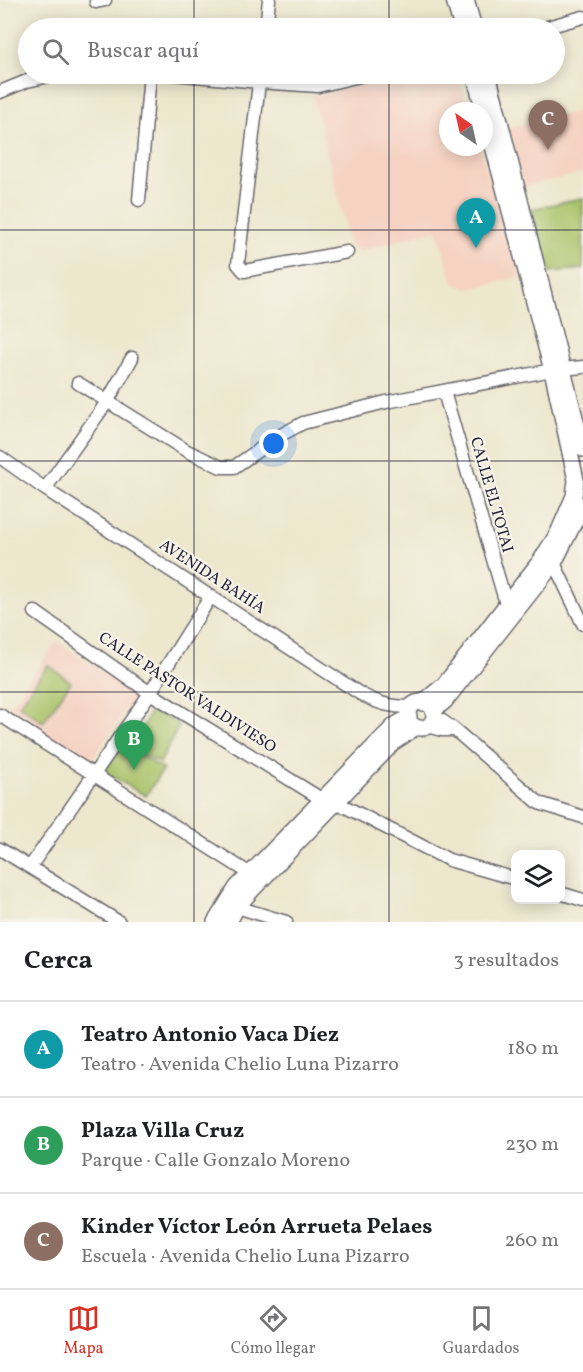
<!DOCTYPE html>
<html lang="es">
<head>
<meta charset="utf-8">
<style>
  :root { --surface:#fff; --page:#f2f2f2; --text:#202124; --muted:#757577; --line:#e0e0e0; --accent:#d93025 }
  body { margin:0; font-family:Vollkorn,serif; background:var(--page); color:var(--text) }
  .controls { position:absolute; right:18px; bottom:18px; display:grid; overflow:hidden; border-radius:12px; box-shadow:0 3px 15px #0003 }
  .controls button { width:54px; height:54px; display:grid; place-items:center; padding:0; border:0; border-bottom:2px solid var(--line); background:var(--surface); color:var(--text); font:30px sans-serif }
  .compass { position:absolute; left:439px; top:102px; width:54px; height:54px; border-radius:50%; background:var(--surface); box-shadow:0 3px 15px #0003; rotate:326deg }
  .you { position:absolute; left:274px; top:444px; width:21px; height:21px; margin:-15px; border:4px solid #fff; border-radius:50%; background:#1a73e8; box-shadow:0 0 0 9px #1a73e833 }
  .badge { display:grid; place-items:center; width:39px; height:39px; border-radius:50%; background:var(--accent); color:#fff; font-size:20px; font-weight:700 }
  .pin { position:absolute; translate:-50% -50px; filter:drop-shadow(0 2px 3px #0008) }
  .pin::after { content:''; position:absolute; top:32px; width:21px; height:18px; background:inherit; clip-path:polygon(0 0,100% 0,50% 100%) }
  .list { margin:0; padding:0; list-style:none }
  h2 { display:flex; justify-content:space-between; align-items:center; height:78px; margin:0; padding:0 24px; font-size:26px }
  h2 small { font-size:20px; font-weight:400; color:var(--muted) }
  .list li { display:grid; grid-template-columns:39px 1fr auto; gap:18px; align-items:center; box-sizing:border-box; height:96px; padding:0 24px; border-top:2px solid var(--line) }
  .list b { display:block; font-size:22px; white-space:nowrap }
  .list p { margin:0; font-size:20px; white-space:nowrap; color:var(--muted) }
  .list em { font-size:20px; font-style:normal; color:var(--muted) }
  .icon { flex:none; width:33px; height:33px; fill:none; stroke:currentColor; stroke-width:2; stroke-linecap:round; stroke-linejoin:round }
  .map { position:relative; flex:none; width:583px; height:922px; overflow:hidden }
  .search { position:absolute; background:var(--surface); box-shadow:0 3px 15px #0003; left:18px; right:18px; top:18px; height:66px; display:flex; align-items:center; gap:15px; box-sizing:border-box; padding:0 21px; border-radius:33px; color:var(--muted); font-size:22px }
  .sheet { height:366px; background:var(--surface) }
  nav { display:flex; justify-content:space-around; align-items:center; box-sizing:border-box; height:84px; border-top:2px solid var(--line); background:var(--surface); font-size:16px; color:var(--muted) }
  nav a { display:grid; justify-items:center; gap:3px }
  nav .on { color:var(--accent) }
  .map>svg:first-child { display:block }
  .built { fill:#f5d2c2 }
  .green { fill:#a9c369; stroke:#667252; stroke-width:1.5 }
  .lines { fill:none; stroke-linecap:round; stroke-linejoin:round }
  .minor-casing { stroke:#69676e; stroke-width:15 }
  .major-casing { stroke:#69676e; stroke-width:18 }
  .minor { stroke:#fff; stroke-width:12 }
  .major { stroke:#fff; stroke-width:15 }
  .grid { fill:none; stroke:#22223b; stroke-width:1.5; stroke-opacity:0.55 }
  .labels { text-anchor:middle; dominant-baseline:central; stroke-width:4.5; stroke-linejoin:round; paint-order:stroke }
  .street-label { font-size:16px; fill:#22223b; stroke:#f7f3e8 }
</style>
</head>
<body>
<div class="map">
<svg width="583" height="922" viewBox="0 0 583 922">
  <rect width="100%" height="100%" fill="#f7f3e8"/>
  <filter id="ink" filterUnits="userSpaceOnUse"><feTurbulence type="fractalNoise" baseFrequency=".0167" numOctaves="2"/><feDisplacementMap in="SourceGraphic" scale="12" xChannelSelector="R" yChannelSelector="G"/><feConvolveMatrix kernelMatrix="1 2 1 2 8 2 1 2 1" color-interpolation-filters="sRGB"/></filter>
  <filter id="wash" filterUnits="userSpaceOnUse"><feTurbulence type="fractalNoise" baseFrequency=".008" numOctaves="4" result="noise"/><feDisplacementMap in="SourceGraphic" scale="24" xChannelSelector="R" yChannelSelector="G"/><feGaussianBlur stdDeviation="1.35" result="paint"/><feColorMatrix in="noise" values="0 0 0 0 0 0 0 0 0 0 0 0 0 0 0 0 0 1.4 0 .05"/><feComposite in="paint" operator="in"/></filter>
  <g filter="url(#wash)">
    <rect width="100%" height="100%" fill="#ede7cd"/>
    <!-- built -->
    <path class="built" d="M406,74h51l12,37h-21v36h32l40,130 -52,12 -15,-6 -16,-53 -78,21 -9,-5 -37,-150z
      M583,110v63l-61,14 -15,-59z
      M57,641l80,53 -48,69 -84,-50z"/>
    <!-- green -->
    <path class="green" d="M583,198v71l-35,3 -17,-63z
      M48,665l23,17 -28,40 -24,-17z
      M151,710l29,14 -20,39 -29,-14z
      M121,744l42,25 -17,27 -42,-24z"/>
  </g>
  <g filter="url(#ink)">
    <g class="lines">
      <defs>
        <path id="minor" d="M96,2l9,-2
          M266,28l3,-28
          M544,28l39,-11
          M173,74l86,8 59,4 50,-12
          M260,74l-22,190 6,7 103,-19
          M0,92l27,-11 31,-7
          M139,200l11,-126
          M78,383l109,68 34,16h13l45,-31 24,-13 83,-21 166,-32 31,-3
          M444,392l63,215
          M0,457l45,32 314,204c19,11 32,14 53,14
          M45,489l62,-87 25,-44
          M554,563l29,61
          M35,612l115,81 173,107
          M0,715l249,158
          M434,715l21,15 84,73 44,14
          M428,726l14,4h13
          M336,802l113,58 67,19
          M0,849l119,73
          M30,867l120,-174 61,-97
          M560,893l23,7
          M237,907l49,15"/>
        <path id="major" d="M454,0l8,28
          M466,0l8,28
          M474,74l10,37
          M488,74l95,375
          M408 715a13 13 0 1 1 26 0a13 13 0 1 1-26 0Z
          M422,703l22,-18 97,-125 17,-27 16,-37 2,-16 -24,-110 -68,-258
          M433,711l12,-10 109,-138 29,-58
          M215,922l22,-35 157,-161 15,-9
          M229,922l8,-15 15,-17 142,-148 22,-15"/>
      </defs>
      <!-- minor casing -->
      <use href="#minor" class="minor-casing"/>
      <!-- major casing -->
      <use href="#major" class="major-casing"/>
      <!-- minor -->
      <use href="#minor" class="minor"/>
      <!-- major -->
      <use href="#major" class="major"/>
    </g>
  </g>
  <!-- grid -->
  <path class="grid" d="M194,0v28M389,0v28M194,74v848M389,74v848M0,230h583M0,461h583M0,692h583"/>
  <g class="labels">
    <!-- street labels -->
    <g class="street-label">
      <text transform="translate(491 495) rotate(74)">CALLE EL TOTAI</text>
      <text transform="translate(212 577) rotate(33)">AVENIDA BAHÍA</text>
      <text transform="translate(187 693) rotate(33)">CALLE PASTOR VALDIVIESO</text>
    </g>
  </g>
</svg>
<div class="controls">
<button><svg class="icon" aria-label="layers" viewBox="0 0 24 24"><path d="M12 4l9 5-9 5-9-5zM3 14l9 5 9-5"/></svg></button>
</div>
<svg class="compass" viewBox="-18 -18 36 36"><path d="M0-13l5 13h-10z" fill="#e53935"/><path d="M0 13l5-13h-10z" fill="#757577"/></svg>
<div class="you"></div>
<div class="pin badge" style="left:476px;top:248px;background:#0f9aa8">A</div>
<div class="pin badge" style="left:134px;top:770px;background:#2e9e5b">B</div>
<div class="pin badge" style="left:548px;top:150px;background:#8d6e63">C</div>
<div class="search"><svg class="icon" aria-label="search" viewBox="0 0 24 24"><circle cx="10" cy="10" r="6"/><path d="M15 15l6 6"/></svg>Buscar aquí</div>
</div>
<section class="sheet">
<h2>Cerca<small>3 resultados</small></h2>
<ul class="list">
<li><span class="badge" style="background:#0f9aa8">A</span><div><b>Teatro Antonio Vaca Díez</b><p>Teatro · Avenida Chelio Luna Pizarro</p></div><em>180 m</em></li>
<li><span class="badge" style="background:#2e9e5b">B</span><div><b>Plaza Villa Cruz</b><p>Parque · Calle Gonzalo Moreno</p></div><em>230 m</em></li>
<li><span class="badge" style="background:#8d6e63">C</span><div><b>Kinder Víctor León Arrueta Pelaes</b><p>Escuela · Avenida Chelio Luna Pizarro</p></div><em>260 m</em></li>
</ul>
</section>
<nav>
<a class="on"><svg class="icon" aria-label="map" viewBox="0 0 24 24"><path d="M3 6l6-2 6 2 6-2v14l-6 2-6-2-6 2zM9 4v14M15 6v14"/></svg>Mapa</a>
<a><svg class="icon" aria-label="directions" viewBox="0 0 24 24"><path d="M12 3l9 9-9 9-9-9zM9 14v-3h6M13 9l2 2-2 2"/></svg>Cómo llegar</a>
<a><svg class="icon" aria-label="saved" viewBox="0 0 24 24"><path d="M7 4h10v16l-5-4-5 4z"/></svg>Guardados</a>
</nav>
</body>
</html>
